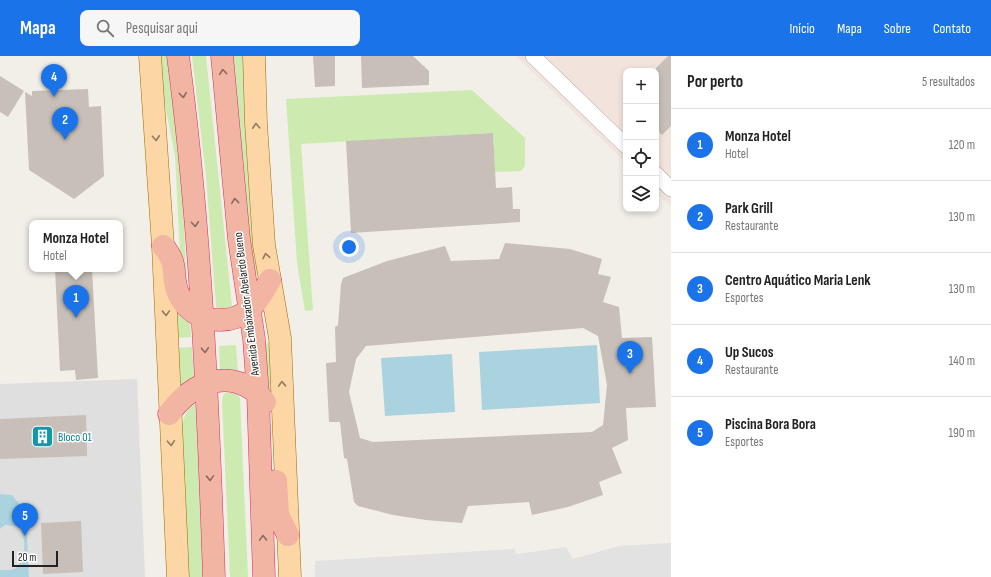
<!DOCTYPE html>
<html lang="pt">
<head>
<meta charset="utf-8">
<style>
  :root { --surface:#fff; --page:#f6f6f6; --text:#222; --muted:#767676; --line:#e0e0e0; --accent:#1a73e8 }
  body { margin:0; font-family:"Sofia Sans Condensed",sans-serif; background:var(--page); color:var(--text) }
  .controls { position:absolute; right:12px; top:12px; display:grid; overflow:hidden; border-radius:8px; box-shadow:0 2px 6px #0003 }
  .controls button { width:36px; height:36px; display:grid; place-items:center; padding:0; border:0; border-bottom:1px solid var(--line); background:var(--surface); color:var(--text); font:20px sans-serif }
  .scale { position:absolute; left:12px; bottom:10px; width:46px; box-sizing:border-box; padding-left:4px; border:2px solid #222; border-top:0; font-size:11px; line-height:14px; white-space:nowrap; color:#222; -webkit-text-stroke:3px #fff; paint-order:stroke }
  .you { position:absolute; left:349px; top:191px; width:14px; height:14px; margin:-10px; border:3px solid #fff; border-radius:50%; background:#1a73e8; box-shadow:0 0 0 6px #1a73e833 }
  .badge { display:grid; place-items:center; width:26px; height:26px; border-radius:50%; background:var(--accent); color:#fff; font-size:13px; font-weight:700 }
  .pin { position:absolute; translate:-50% -33px; filter:drop-shadow(0 1px 2px #0008) }
  .pin::after { content:''; position:absolute; top:21px; width:14px; height:12px; background:inherit; clip-path:polygon(0 0,100% 0,50% 100%) }
  .popup { position:absolute; left:29px; top:164px; width:94px; height:52px; box-sizing:border-box; display:grid; place-content:center; border-radius:8px; background:var(--surface); filter:drop-shadow(0 1px 3px #0005); font-size:13px; white-space:nowrap; color:var(--muted) }
  .popup b { font-size:15px; color:var(--text) }
  .popup::after { content:''; position:absolute; left:50%; top:100%; margin-left:-8px; border:8px solid transparent; border-top-color:var(--surface) }
  .list { margin:0; padding:0; list-style:none }
  h2 { display:flex; justify-content:space-between; align-items:center; height:52px; margin:0; padding:0 16px; font-size:17px }
  h2 small { font-size:13px; font-weight:400; color:var(--muted) }
  .list li { display:grid; grid-template-columns:26px 1fr auto; gap:12px; align-items:center; box-sizing:border-box; height:72px; padding:0 16px; border-top:1px solid var(--line) }
  .list b { display:block; font-size:15px; white-space:nowrap }
  .list p { margin:0; font-size:13px; white-space:nowrap; color:var(--muted) }
  .list em { font-size:13px; font-style:normal; color:var(--muted) }
  .icon { flex:none; width:22px; height:22px; fill:none; stroke:currentColor; stroke-width:2; stroke-linecap:round; stroke-linejoin:round }
  .map { position:relative; flex:none; width:671px; height:521px; overflow:hidden }
  header { display:flex; align-items:center; gap:24px; box-sizing:border-box; height:56px; padding:0 20px; background:var(--accent); color:#fff }
  header strong { font-size:19px }
  nav { display:flex; gap:22px; margin-inline-start:auto; font-size:14px }
  .search { width:280px; height:36px; background:var(--page); display:flex; align-items:center; gap:10px; box-sizing:border-box; padding:0 14px; border-radius:8px; color:var(--muted); font-size:15px }
  main { display:flex }
  aside { flex:1; background:var(--surface) }
  .map>svg:first-child { display:block }
  .residential { fill:#e0dfdf }
  .military { fill:#f3e3dd }
  .grass { fill:#cdebb0 }
  .parking { fill:#e2e2e2 }
  .water { fill:#aad3df }
  .building { fill:#c7bfb8; fill-rule:evenodd }
  .lines { fill:none; stroke-linecap:round; stroke-linejoin:round }
  .minor-casing { stroke:#a9a9a9; stroke-width:16 }
  .primary-casing { stroke:#a06b00; stroke-width:23 }
  .trunk-casing { stroke:#dc2a67; stroke-width:23 }
  .minor { stroke:#fff; stroke-width:15 }
  .primary { stroke:#fcd6a4; stroke-width:22 }
  .trunk { stroke:#f2b4a3; stroke-width:22 }
  .oneway { stroke:#8a6b62 }
  .oneway2 { stroke:#8f7c63 }
  .labels { text-anchor:middle; dominant-baseline:central; stroke-width:3; stroke-linejoin:round; paint-order:stroke }
  .street-label { font-size:12px; fill:#222; stroke:#fff }
  .culture-label { font-size:12px; fill:#0d838f; stroke:#fff; text-anchor:start }
</style>
</head>
<body>
<header>
<strong>Mapa</strong>
<div class="search"><svg class="icon" aria-label="search" viewBox="0 0 24 24"><circle cx="10" cy="10" r="6"/><path d="M15 15l6 6"/></svg>Pesquisar aqui</div>
<nav><a>Início</a><a>Mapa</a><a>Sobre</a><a>Contato</a></nav>
</header>
<main>
<div class="map">
<svg width="671" height="521" viewBox="0 0 671 521">
  <rect width="100%" height="100%" fill="#f2efe9"/>
  <!-- residential -->
  <path class="residential" d="M137,323l8,198h-145v-193z"/>
  <!-- military -->
  <path class="military" d="M516,0h155v151l-15,-15v-121h-30v92z"/>
  <!-- grass -->
  <path class="grass" d="M158,0h10l13,105 6,128 -6,-14 -6,-119 -13,-66z
    M192,0h14l26,250v2l-14,2 -2,-3 -10,-130z
    M231,0h14l12,219 -3,4z
    M472,34l53,48v28l-4,5 -26,1 -2,-39 -192,11 12,166 -8,1 -8,-48 -11,-164z
    M177,256l13,10 1,15 -15,1z
    M272,287v48l-5,-2 -7,-45z
    M236,289l2,27 -18,-1 -1,-25z
    M192,291l2,30 -1,3 -13,7 -4,-39z
    M225,337h11l4,5 8,179h-18l-8,-176 1,-6z
    M195,348l10,118 -1,55h-17l-6,-142c2,-11 3,-27 14,-31z"/>
  <!-- parking -->
  <path class="parking" d="M671,487v34h-356v-16l200,-12 1,5 9,-1 41,-6 7,12 46,-13z"/>
  <!-- water -->
  <path class="water" d="M597,289l3,58 -118,7 -3,-58z
    M452,298l3,58 -70,4 -4,-58z
    M0,438l12,1 15,18 11,1 1,5 -13,1 3,57h-29v-7c5,0 12,1 16,-2 11,-9 11,-34 1,-42l-12,-1 -5,4z"/>
  <!-- building -->
  <path class="building" d="M313,0h22v30l-20,1z
    M361,0h52l16,15v14l-67,3z
    M668,0h3v70l-9,9 -6,-6v-61z
    M0,20l24,15 -16,26 -8,-5z
    M88,33l1,18 12,-1 3,70 -30,23 -45,-29 -4,-78 7,4v-5z
    M493,77l3,55 16,-1 1,22h7v13l-169,11 -5,-92z
    M505,187l65,6 32,10 -4,15 13,3 -8,25 16,5 3,31 30,-1 4,70 -30,1 2,32 -16,8 10,25 -23,9 4,13 -35,12 -36,8 -3,-13 -61,4 -6,17 -36,-3 -33,-5 -35,-9 -4,-4 -7,-43 -3,-1 -4,-36h-11l-3,-59 10,-1 -1,-35 3,-2 3,-41 2,-6 44,-17 58,-15 6,15 48,-2zM583,272l15,8 9,49 -4,40 -11,7 -219,10 -13,-4 -11,-46 7,-33 10,-13z
    M55,213h37l6,109 -22,2 -1,-10 -15,1z
    M86,359l1,41 -87,3v-40z
    M81,465l2,51 -40,2 -2,-51z"/>
  <g class="lines">
    <defs>
      <path id="minor" d="M533,0l93,90
        M656,118l15,15"/>
      <path id="primary" d="M150,0l13,190 15,331
        M254,0l2,67 8,122 16,93 10,239"/>
      <path id="trunk" d="M178,0c23,173 30,347 36,521
        M222,0l17,183 15,100 4,55 6,183
        M163,190c18,21 6,31 17,51 14,25 47,30 69,13 9,-8 15,-20 21,-30
        M169,358c23,-34 67,-49 96,-12
        M276,425l2,34 10,20"/>
    </defs>
    <!-- minor casing -->
    <use href="#minor" class="minor-casing"/>
    <!-- primary casing -->
    <use href="#primary" class="primary-casing"/>
    <!-- trunk casing -->
    <use href="#trunk" class="trunk-casing"/>
    <!-- minor -->
    <use href="#minor" class="minor"/>
    <!-- primary -->
    <use href="#primary" class="primary"/>
    <!-- trunk -->
    <use href="#trunk" class="trunk"/>
  </g>
  <!-- one-way arrows -->
  <defs><path id="oneway-chevron" d="M-2-3.5L2.5 0L-2 3.5" fill="none" stroke-width="1.6" stroke-linecap="round" stroke-linejoin="round"/></defs>
  <g class="oneway">
    <use href="#oneway-chevron" transform="translate(223 16) rotate(-95)"/>
    <use href="#oneway-chevron" transform="translate(183 39) rotate(83)"/>
    <use href="#oneway-chevron" transform="translate(235 145) rotate(-96)"/>
    <use href="#oneway-chevron" transform="translate(195 168) rotate(86)"/>
    <use href="#oneway-chevron" transform="translate(205 294) rotate(87)"/>
    <use href="#oneway-chevron" transform="translate(210 422) rotate(88)"/>
    <use href="#oneway-chevron" transform="translate(263 482) rotate(-92)"/>
  </g>
  <g class="oneway2">
    <use href="#oneway-chevron" transform="translate(256 70) rotate(-93)"/>
    <use href="#oneway-chevron" transform="translate(156 82) rotate(86)"/>
    <use href="#oneway-chevron" transform="translate(266 200) rotate(-101)"/>
    <use href="#oneway-chevron" transform="translate(166 257) rotate(88)"/>
    <use href="#oneway-chevron" transform="translate(282 328) rotate(-92)"/>
    <use href="#oneway-chevron" transform="translate(171 387) rotate(87)"/>
  </g>
  <!-- icons -->
  <defs>
    <symbol id="building-square" viewBox="-11 -11 22 22"><rect x="-9" y="-9" width="18" height="18" rx="4" fill="#0f9aa8" stroke="#fff"/><path d="M-4-6H4V6H1V3H-1V6H-4ZM-2.5-4.3h1.7v1.8h-1.7ZM.8-4.3h1.7v1.8H.8ZM-2.5-1h1.7V.8h-1.7ZM.8-1h1.7V.8H.8Z" fill="#fff"/></symbol>
  </defs>
  <g fill-rule="evenodd">
    <use href="#building-square" x="30" y="368" width="25" height="25"/>
  </g>
  <g class="labels">
    <!-- street labels -->
    <g class="street-label">
      <text transform="translate(247 248) rotate(-97)">Avenida Embaixador Abelardo Bueno</text>
    </g>
    <!-- culture labels -->
    <g class="culture-label">
      <text x="58" y="381">Bloco 01</text>
    </g>
  </g>
</svg>
<div class="controls">
<button>+</button>
<button>−</button>
<button><svg class="icon" aria-label="locate" viewBox="0 0 24 24"><circle cx="12" cy="12" r="6"/><path d="M12 2v4M12 18v4M2 12h4M18 12h4"/></svg></button>
<button><svg class="icon" aria-label="layers" viewBox="0 0 24 24"><path d="M12 4l9 5-9 5-9-5zM3 14l9 5 9-5"/></svg></button>
</div>
<div class="scale">20 m</div>
<div class="you"></div>
<div class="pin badge" style="left:76px;top:262px">1</div>
<div class="popup"><b>Monza Hotel</b>Hotel</div>
<div class="pin badge" style="left:65px;top:84px">2</div>
<div class="pin badge" style="left:630px;top:318px">3</div>
<div class="pin badge" style="left:54px;top:41px">4</div>
<div class="pin badge" style="left:25px;top:480px">5</div>
</div>
<aside>
<h2>Por perto<small>5 resultados</small></h2>
<ul class="list">
<li><span class="badge">1</span><div><b>Monza Hotel</b><p>Hotel</p></div><em>120 m</em></li>
<li><span class="badge">2</span><div><b>Park Grill</b><p>Restaurante</p></div><em>130 m</em></li>
<li><span class="badge">3</span><div><b>Centro Aquático Maria Lenk</b><p>Esportes</p></div><em>130 m</em></li>
<li><span class="badge">4</span><div><b>Up Sucos</b><p>Restaurante</p></div><em>140 m</em></li>
<li><span class="badge">5</span><div><b>Piscina Bora Bora</b><p>Esportes</p></div><em>190 m</em></li>
</ul>
</aside>
</main>
</body>
</html>
